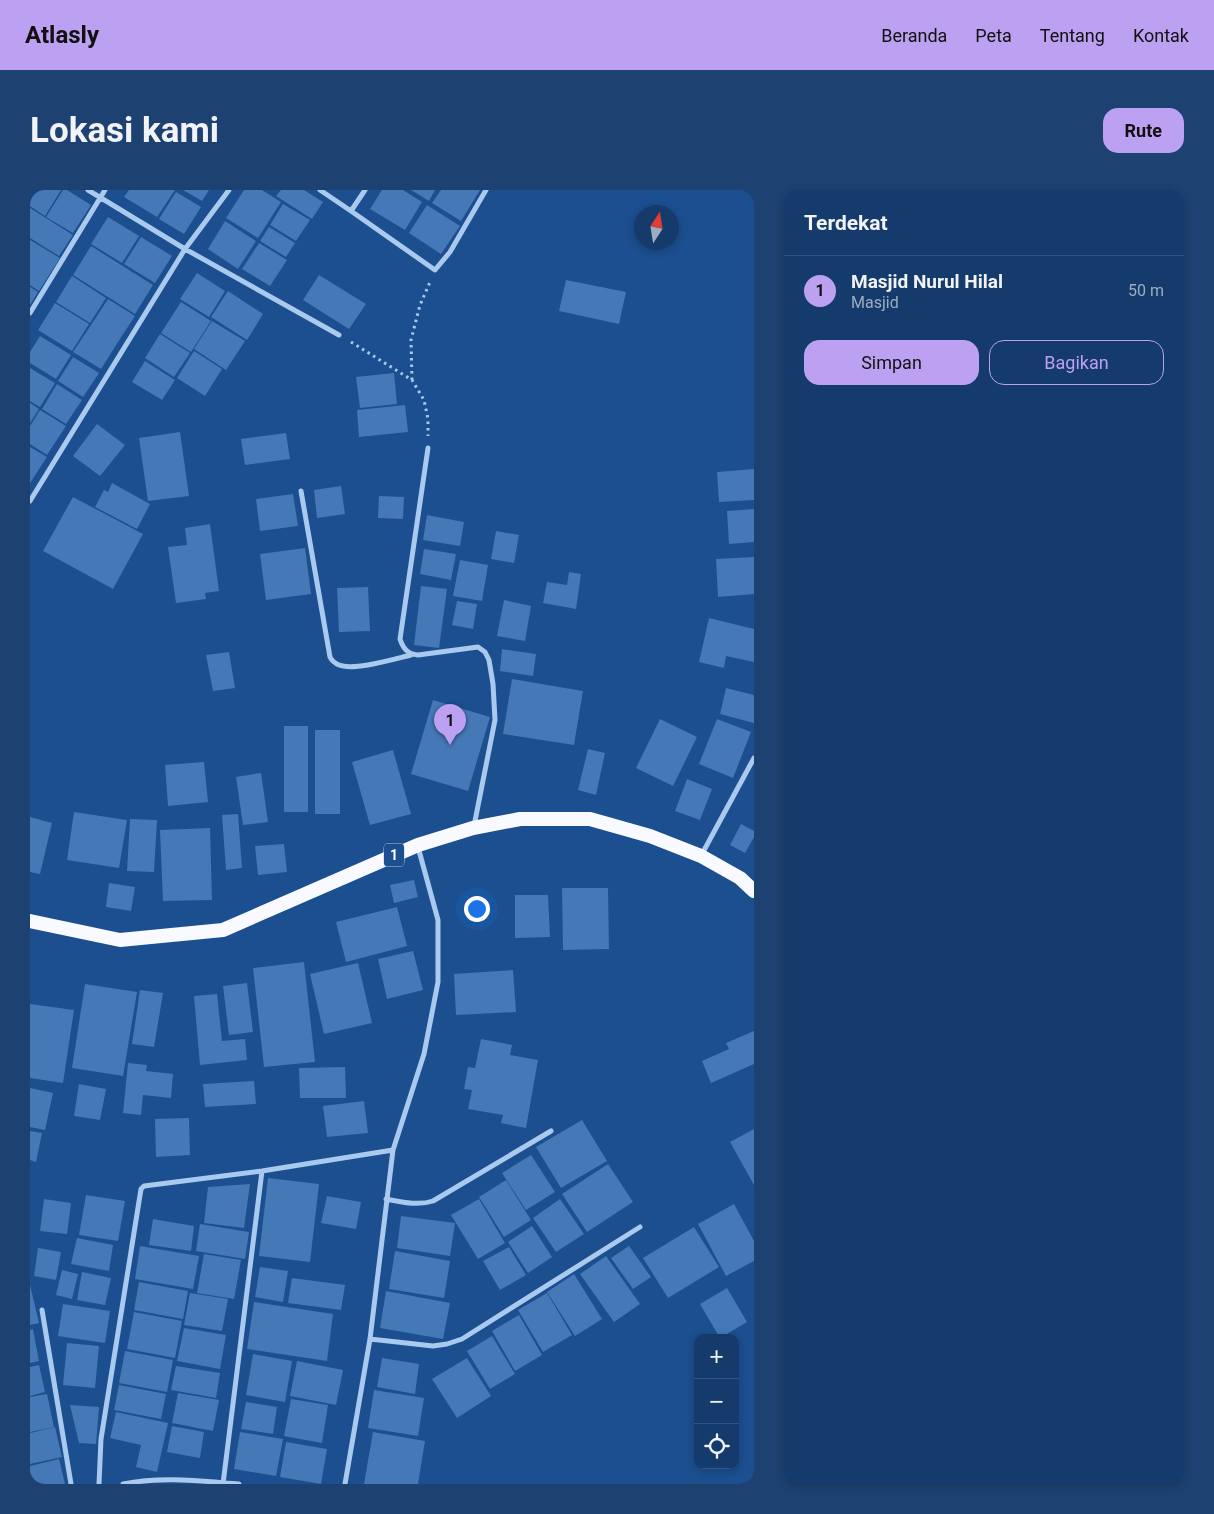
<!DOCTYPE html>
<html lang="id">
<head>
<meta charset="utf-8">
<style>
  :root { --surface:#143b6b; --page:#1d4271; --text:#f1f3f6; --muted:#9dadc1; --line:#33557e; --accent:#bca0f2 }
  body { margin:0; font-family:Roboto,sans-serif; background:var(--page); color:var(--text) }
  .controls { position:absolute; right:15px; bottom:15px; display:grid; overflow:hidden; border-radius:10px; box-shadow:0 2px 8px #0003 }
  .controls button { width:45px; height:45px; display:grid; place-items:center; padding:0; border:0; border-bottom:1px solid var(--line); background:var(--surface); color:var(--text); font:25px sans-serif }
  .compass { position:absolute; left:604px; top:15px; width:45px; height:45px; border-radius:50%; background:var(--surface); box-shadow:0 2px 8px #0003; rotate:12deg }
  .you { position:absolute; left:446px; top:718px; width:18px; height:18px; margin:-12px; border:4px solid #fff; border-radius:50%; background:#1a73e8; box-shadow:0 0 0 8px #1a73e833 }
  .badge { display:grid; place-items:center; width:32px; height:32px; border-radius:50%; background:var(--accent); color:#111; font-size:16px; font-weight:700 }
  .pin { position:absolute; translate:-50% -41px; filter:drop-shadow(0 1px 2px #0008) }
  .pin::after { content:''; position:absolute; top:26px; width:18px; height:15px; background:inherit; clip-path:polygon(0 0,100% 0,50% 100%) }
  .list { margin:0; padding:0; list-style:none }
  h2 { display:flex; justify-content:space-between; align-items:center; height:65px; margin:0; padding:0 20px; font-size:21px }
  h2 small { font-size:16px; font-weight:400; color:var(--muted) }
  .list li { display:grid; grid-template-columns:32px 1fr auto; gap:15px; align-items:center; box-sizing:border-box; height:70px; padding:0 20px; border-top:1px solid var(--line) }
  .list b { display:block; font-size:19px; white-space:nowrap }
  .list p { margin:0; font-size:16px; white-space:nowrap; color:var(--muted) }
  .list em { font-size:16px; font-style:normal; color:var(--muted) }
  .actions { display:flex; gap:10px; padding:15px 20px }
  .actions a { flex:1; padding:11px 0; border:1px solid var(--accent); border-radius:15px; text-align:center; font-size:18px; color:var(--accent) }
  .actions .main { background:var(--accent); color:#111 }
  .icon { flex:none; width:28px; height:28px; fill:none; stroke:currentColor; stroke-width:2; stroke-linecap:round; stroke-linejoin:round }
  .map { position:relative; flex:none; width:724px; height:1294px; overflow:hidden; border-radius:15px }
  header { display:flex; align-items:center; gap:30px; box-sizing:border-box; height:70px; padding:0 25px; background:var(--accent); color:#111 }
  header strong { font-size:24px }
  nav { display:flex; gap:28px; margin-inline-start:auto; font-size:18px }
  .intro { display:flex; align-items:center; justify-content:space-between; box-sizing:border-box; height:120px; padding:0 30px }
  h1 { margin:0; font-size:35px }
  .button { padding:12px 22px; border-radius:15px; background:var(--accent); color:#111; font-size:18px; font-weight:700 }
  main { display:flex; gap:30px; padding:0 30px }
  aside { flex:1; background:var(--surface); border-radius:15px; box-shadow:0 2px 8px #0003 }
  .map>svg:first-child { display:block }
  .building { fill:#4478b7 }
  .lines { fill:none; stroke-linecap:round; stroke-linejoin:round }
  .path { stroke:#a9c9ee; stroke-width:3; stroke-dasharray:2.5 4; stroke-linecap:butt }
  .minor { stroke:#a9c9ee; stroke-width:5 }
  .trunk { stroke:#f8faff; stroke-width:14 }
  .labels { text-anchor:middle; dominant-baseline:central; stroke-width:4; stroke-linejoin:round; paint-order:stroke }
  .shield { fill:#1b4f8f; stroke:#bbcadd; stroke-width:1 }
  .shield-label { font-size:14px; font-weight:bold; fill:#fff }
</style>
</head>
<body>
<header>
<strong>Atlasly</strong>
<nav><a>Beranda</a><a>Peta</a><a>Tentang</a><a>Kontak</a></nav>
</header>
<div class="intro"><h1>Lokasi kami</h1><a class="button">Rute</a></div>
<main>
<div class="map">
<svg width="724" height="1294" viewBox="0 0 724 1294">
  <rect width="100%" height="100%" fill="#1b4f8f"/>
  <!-- building -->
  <path class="building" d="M0,0h31l-16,26 -15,-10z
    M33,0h4l24,15 -18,28 -27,-16z
    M99,0h46l-18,27 -33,-20z
    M153,0h26l-7,11z
    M214,0h18l19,12 -23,36 -32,-20z
    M251,0h23l19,12 -11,17 -36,-23z
    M352,0h21l19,12 -17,28 -35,-21z
    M381,0h24l-6,11z
    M411,0h39l-19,31 -29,-18z
    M146,2l25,15 -17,27 -25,-15z
    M253,14l27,16 -14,21 -26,-16z
    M397,15l33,21 -19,28 -32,-21z
    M0,18l43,27 -14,21 -29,-18z
    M78,27l31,19 -17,27 -31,-19z
    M195,31l31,20 -18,28 -30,-20z
    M239,37l26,16 -9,14 -26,-16z
    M111,47l31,19 -17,27 -31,-19z
    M0,50l30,18 -21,33 -9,-6z
    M229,53l28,17 -17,26 -28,-17z
    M61,56l62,39 -18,29 -62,-39z
    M167,83l28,18 -16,26 -29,-18z
    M289,85l47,29 -17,25 -46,-29z
    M42,86l34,22 -16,25 -34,-21z
    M536,90l60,12 -7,32 -60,-13z
    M0,97l8,5 -8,13z
    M198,101l35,23 -16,26 -36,-23z
    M78,109l27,17 -17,26 -27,-17z
    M151,112l30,19 -20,31 -30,-19z
    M25,113l34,21 -17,27 -34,-21z
    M182,131l33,20 -19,29 -32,-21z
    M61,135l27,17 -17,27 -28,-17z
    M130,144l30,19 -16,24 -29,-19z
    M10,146l31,19 -15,24 -26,-16v-11z
    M164,161l28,18 -17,27 -28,-18z
    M43,167l26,16 -16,24 -25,-16z
    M115,171l30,19 -13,20 -30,-18z
    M0,178l25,15 -15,24 -10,-6z
    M364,183l3,31 -37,4 -4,-31z
    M27,194l25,16 -16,24 -24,-15z
    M0,213l9,6 -9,14z
    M375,215l3,27 -49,5 -2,-27z
    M10,220l26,16 -19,29 -17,-11v-18z
    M67,234l28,21 -25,31 -27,-20z
    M150,242l9,64 -41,5 -9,-63z
    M256,243l4,26 -45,6 -4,-26z
    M0,257l17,10 -17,26z
    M724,279v31l-35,2 -2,-30z
    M82,293l38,21 -13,25 -42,-22 9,-17 4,2z
    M311,296l4,28 -28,4 -3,-28z
    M263,304l5,32 -38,5 -4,-32z
    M349,306l25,1 -1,22 -25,-1z
    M43,307l70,37 -30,55 -70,-38z
    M724,319v33l-25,2 -2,-33z
    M397,325l37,7 -4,24 -37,-6z
    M180,334l9,67 -14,2 1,6 -30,4 -8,-56 19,-2 -2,-17z
    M466,341l23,4 -5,28 -23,-4z
    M275,358l6,46 -45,6 -6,-46z
    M394,359l32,5 -5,26 -31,-6z
    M724,367v37l-36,3 -2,-38z
    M430,370l28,5 -6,36 -29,-5z
    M539,382l12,2 -5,35 -33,-6 4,-21 20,3z
    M391,396l26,3 -8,59 -25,-3z
    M338,397l2,44 -31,1 -2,-44z
    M474,410l27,6 -6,35 -28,-5z
    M427,411l20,3 -4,25 -21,-4z
    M679,428l45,11v33l-28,-6 -2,12 -25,-6z
    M472,459l34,5 -3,22 -33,-5z
    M199,462l6,36 -22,3 -7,-36z
    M482,489l71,12 -9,54 -71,-11z
    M696,498l28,7v28l-34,-9z
    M403,510l57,17 -22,74 -57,-17z
    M630,529l37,18 -24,49 -37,-18z
    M687,529l34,13 -18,46 -34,-14z
    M254,536h24v86h-24z
    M285,540h25v84h-25z
    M558,559l17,4 -9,42 -18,-5z
    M363,560l18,64 -41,11 -18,-63z
    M174,572l4,40 -40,4 -3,-41z
    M231,583l7,49 -25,3 -7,-48z
    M657,589l25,10 -12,31 -25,-9z
    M44,622l53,8 -8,48 -52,-8z
    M208,624l4,54 -16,2 -4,-55z
    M0,627l22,6 -12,51 -10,-2z
    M100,629l27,1 -3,52 -27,-1z
    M711,634l13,7v6l-9,16 -15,-8z
    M180,638l2,72 -49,1 -3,-71z
    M254,654l3,28 -29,3 -3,-29z
    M384,690l4,17 -24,6 -4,-18z
    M79,693l26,4 -4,24 -25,-4z
    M532,698h46l1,61 -46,1z
    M485,705h33l2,42 -35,1z
    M367,717l10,39 -61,16 -10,-40z
    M383,761l10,39 -36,9 -9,-40z
    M274,772l11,100 -51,5 -11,-99z
    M328,773l14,60 -48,11 -14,-60z
    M483,780l3,42 -60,3 -2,-41z
    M217,793l6,49 -24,3 -6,-49z
    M55,794l52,8 -14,84 -51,-8z
    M110,800l23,3 -9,54 -22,-3z
    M187,804l5,47 23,-2 2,21 -47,5 -6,-69z
    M0,814l44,6 -11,73 -33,-5z
    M724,841v33l-43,19 -9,-22 27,-12 -3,-6z
    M451,849l31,6 -2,10 28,5 -12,68 -25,-5 2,-8 -35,-6 4,-19 -8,-1 4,-22 7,1z
    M98,873l19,2 -1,6 27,3 -2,24 -28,-3 -2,20 -18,-2z
    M315,877l1,31h-46l-1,-30z
    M224,891l2,23 -51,3 -2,-23z
    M49,894l27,5 -6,31 -26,-4z
    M0,898l23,5 -8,37 -15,-3z
    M334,911l4,32 -41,4 -4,-31z
    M159,928l1,37 -34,2 -1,-38z
    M552,930l25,41 -46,27 -25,-41z
    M724,939v56l-24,-43z
    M0,941l12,2 -6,29 -6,-2z
    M501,965l24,37 -29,18 -24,-37z
    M578,974l25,38 -46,30 -25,-38z
    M238,988l51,6 -9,78 -51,-6z
    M476,990l25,40 -27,17 -25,-40z
    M220,994l-6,44 -40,-5 4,-36z
    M56,1005l39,6 -7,40 -39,-6z
    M297,1006l34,6 -5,27 -35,-6z
    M14,1009l27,4 -4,31 -27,-3z
    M449,1009l26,44 -27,16 -27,-44z
    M530,1009l24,35 -28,18 -23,-34z
    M704,1014l20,37v20l-28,15 -28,-52z
    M371,1026l54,7 -5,33 -53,-8z
    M123,1029l41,7 -3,25 -42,-6z
    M170,1034l49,8 -4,27 -49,-8z
    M502,1036l20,31 -24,16 -20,-31z
    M664,1037l25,40 -51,31 -25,-40z
    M47,1048l36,7 -4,26 -38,-7z
    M110,1056l59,10 -6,33 -58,-10z
    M599,1056l22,31 -18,12 -22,-31z
    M479,1057l17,28 -26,15 -17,-29z
    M8,1058l23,4 -5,28 -22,-4z
    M365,1061l55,10 -6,37 -55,-9z
    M174,1064l37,6 -7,39 -37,-6z
    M576,1066l34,48 -26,18 -34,-48z
    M230,1077l28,4 -5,31 -28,-5z
    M32,1080l16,4 -6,25 -16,-4z
    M52,1082l29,6 -6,27 -28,-5z
    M544,1084l28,45 -27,17 -28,-44z
    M262,1088l53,7 -4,25 -53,-7z
    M109,1092l49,9 -5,28 -49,-9z
    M0,1095l9,38 -9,2z
    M697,1098l20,34 -27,16 -20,-34z
    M356,1101l64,12 -7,36 -63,-11z
    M160,1103l38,6 -6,32 -38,-6z
    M517,1103l25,42 -29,17 -25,-42z
    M224,1112l79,12 -6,47 -80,-12z
    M33,1114l47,7 -5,32 -47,-7z
    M104,1122l48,9 -7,37 -48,-9z
    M489,1125l23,40 -27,16 -23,-40z
    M154,1138l42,7 -6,34 -43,-8z
    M3,1139l6,32 -9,2v-33z
    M462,1146l23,38 -25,15 -23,-38z
    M37,1153l32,3 -4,42 -32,-3z
    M95,1161l48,9 -6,32 -48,-9z
    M223,1164l39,7 -7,41 -39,-7z
    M352,1168l37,6 -4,30 -38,-7z
    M437,1168l24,38 -34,22 -25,-39z
    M267,1171l46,9 -7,35 -46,-9z
    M9,1175l6,27 -15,4v-29z
    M146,1176l44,7 -4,25 -45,-8z
    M89,1195l47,9 -5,25 -47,-9z
    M344,1200l50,8 -6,38 -50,-8z
    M148,1203l41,7 -6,31 -41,-8z
    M17,1204l7,33 -24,5v-35z
    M261,1209l37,6 -6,38 -38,-7z
    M216,1212l31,5 -4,27 -32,-5z
    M40,1215l29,2 -3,37 -17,-1z
    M86,1222l52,11 -11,49 -21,-5 5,-22 -31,-7z
    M142,1236l32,6 -4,26 -33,-6z
    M25,1237l7,30 -32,7v-31z
    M210,1242l43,7 -7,37 -42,-7z
    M343,1242l52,9 -7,43h-54z
    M256,1252l41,7 -6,35 -41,-7z
    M29,1269l6,25h-35v-18z"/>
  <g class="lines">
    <!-- path -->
    <path class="path" d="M321,152l61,38 12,20 4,19v17
      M382,190l-1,-40 9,-35 10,-23"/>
    <!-- minor -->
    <path class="minor" d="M58,0l97,59 154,86
      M290,0l31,21 14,-21
      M321,21l84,59 15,-18 36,-62
      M0,123l75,-123
      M398,258l-28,191c3,9 7,15 18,16l60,-8 7,5 4,8 4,24 2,36 -21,106
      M271,301l29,166c2,4 4,6 9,8 15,6 55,-6 72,-10
      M0,311l155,-252 44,-59
      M672,664l52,-96
      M356,1009c16,3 32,7 47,2l118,-70
      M12,1120l29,174
      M340,1149l63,7 14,-2 15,-5 178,-112
      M69,1294l2,-45 40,-250 3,-3 118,-15 131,-21
      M93,1294c39,-8 77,-3 116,0
      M193,1294l39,-313
      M315,1294l25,-145 23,-189 31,-96 14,-72v-62l-20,-73"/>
    <!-- trunk -->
    <path class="trunk" d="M0,731l90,19 103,-10 195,-85 55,-17 47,-9h70l60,17 51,20 39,22 14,13"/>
  </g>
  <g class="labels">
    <!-- shield labels -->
    <rect class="shield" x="354" y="653.5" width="20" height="23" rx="4"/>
    <g class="shield-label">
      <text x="364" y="665">1</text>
    </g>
  </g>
</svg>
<div class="controls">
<button>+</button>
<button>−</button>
<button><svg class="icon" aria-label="locate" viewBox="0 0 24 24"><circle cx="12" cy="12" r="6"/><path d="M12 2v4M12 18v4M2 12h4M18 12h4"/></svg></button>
</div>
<svg class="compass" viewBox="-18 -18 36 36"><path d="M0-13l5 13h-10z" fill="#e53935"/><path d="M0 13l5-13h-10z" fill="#9dadc1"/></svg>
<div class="you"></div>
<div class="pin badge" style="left:420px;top:555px">1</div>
</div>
<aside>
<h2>Terdekat<small></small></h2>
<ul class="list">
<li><span class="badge">1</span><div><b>Masjid Nurul Hilal</b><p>Masjid</p></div><em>50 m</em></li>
</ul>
<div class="actions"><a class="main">Simpan</a><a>Bagikan</a></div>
</aside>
</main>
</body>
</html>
